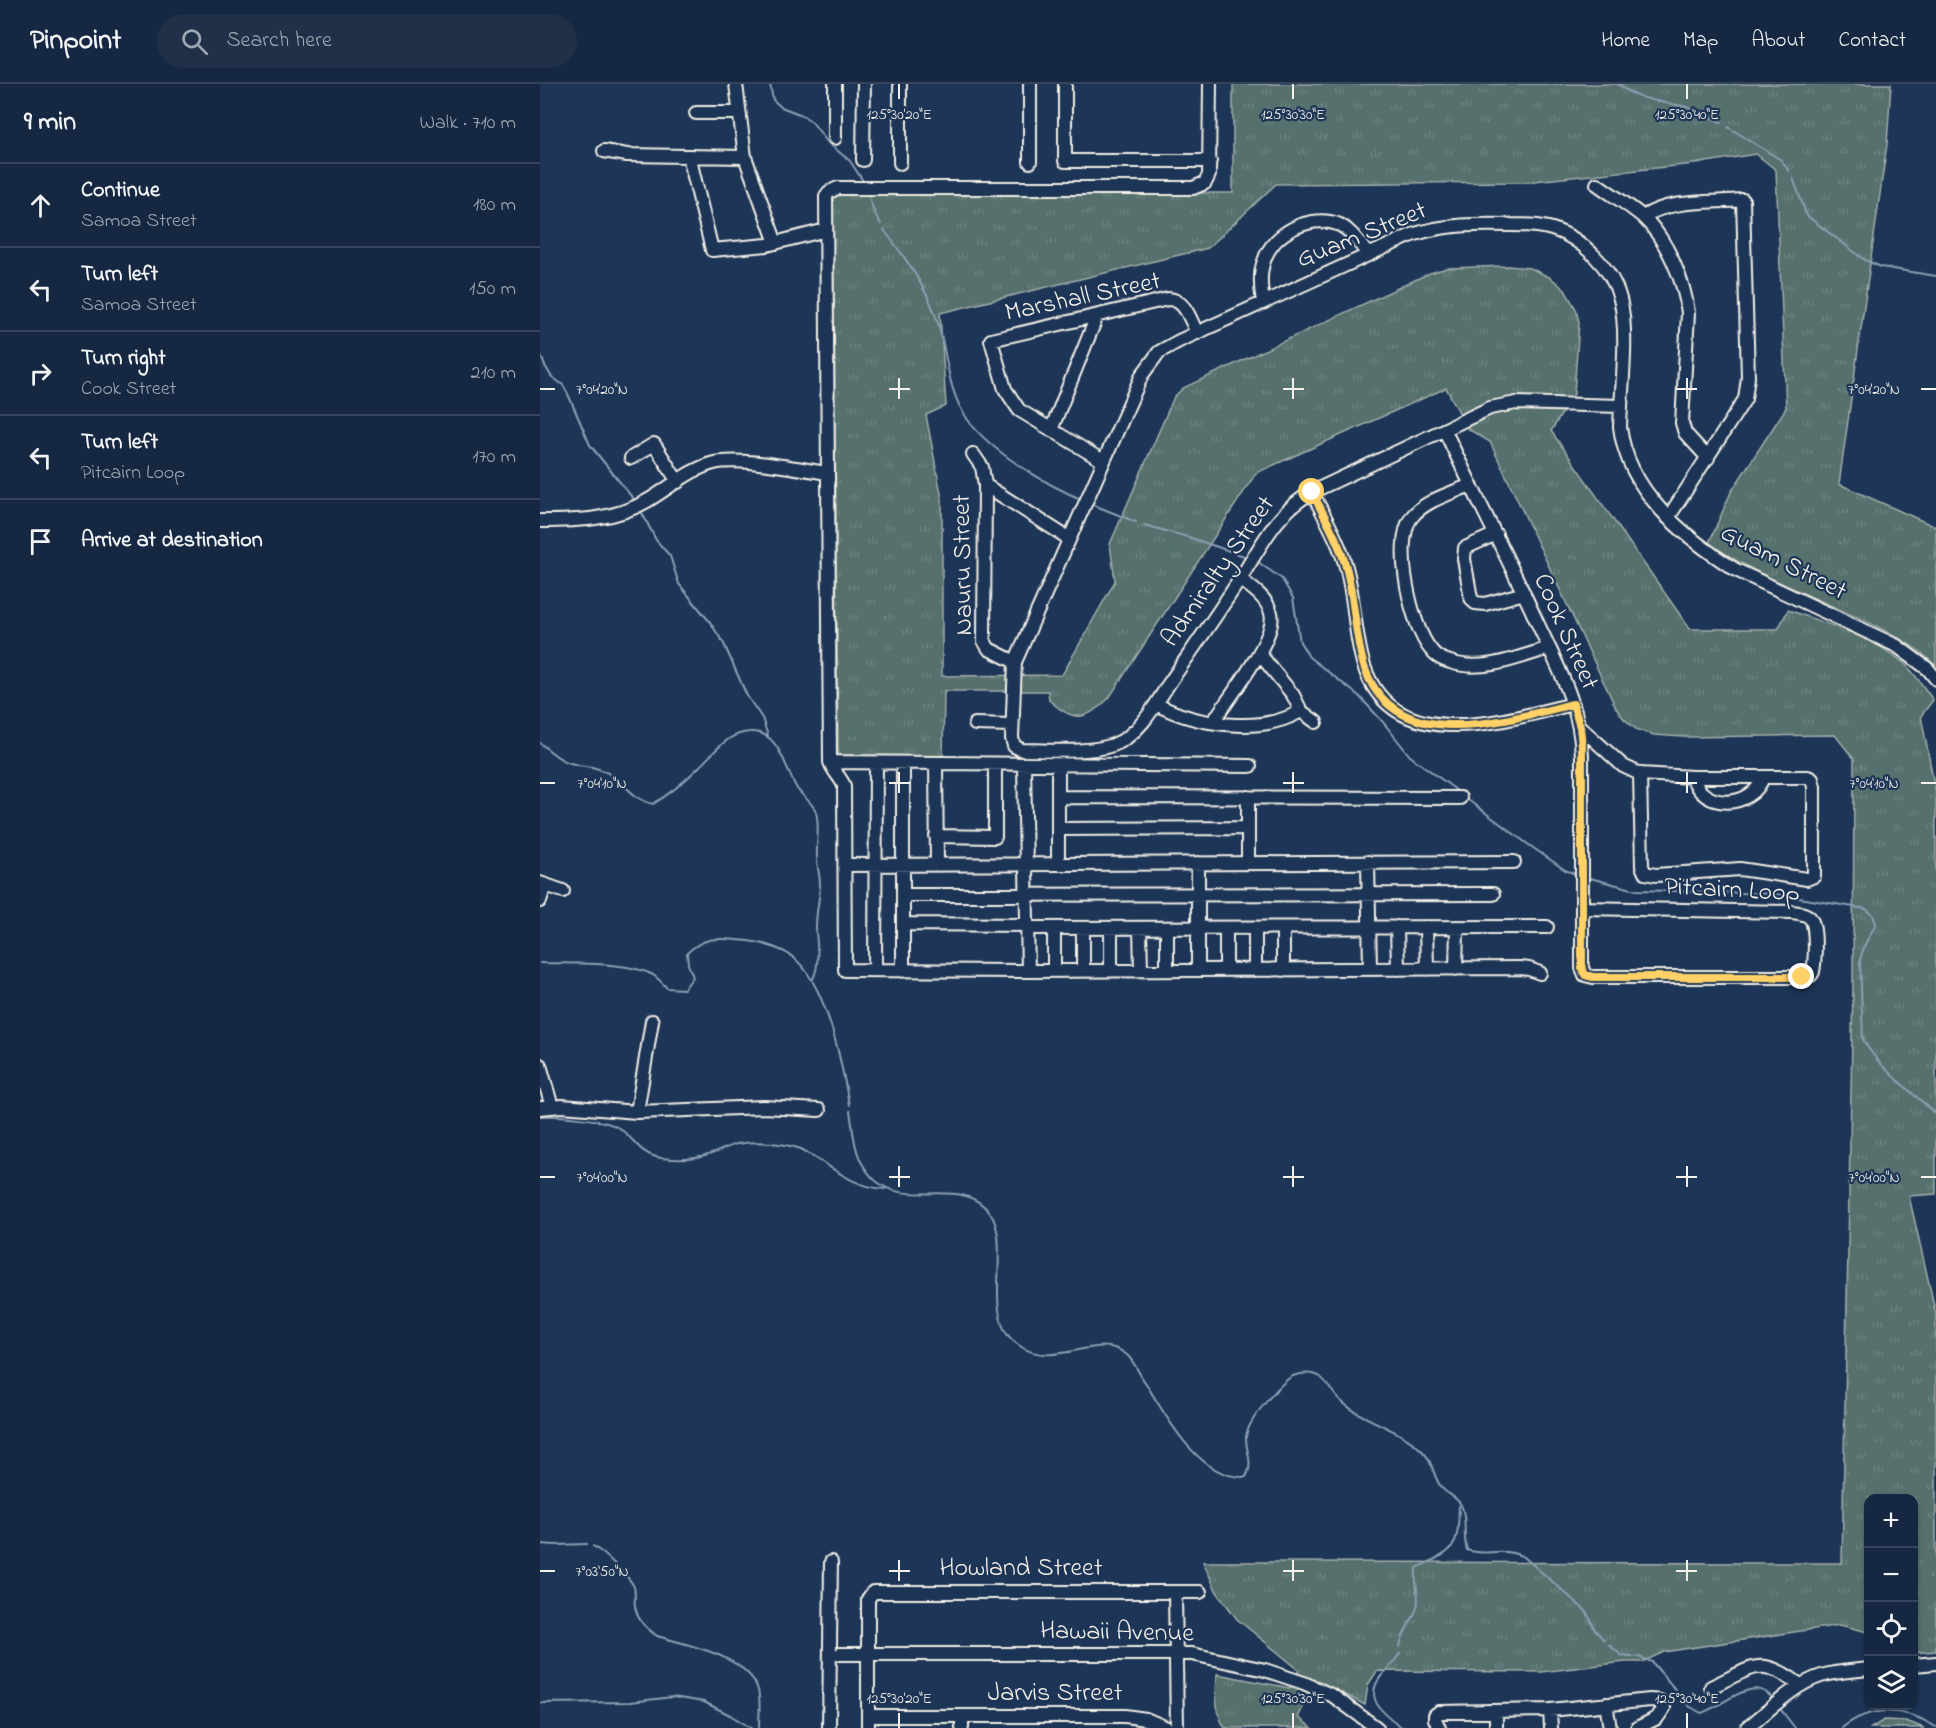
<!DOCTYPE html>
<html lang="en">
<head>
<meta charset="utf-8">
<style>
  :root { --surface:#162841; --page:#1f3048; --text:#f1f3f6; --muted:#9ea6b1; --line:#35445a }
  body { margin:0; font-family:"Indie Flower",sans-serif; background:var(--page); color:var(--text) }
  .controls { position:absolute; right:18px; bottom:18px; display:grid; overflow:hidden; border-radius:12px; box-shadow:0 2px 4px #0004 }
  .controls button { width:54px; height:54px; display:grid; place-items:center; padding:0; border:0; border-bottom:2px solid var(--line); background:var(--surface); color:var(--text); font:30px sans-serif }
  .stop { position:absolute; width:18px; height:18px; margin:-14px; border:4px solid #ffd166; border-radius:50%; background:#fff }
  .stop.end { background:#ffd166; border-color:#fff; box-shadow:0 2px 6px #0008 }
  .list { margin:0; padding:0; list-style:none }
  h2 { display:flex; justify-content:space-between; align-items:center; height:78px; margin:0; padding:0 24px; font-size:26px }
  h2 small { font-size:20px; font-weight:400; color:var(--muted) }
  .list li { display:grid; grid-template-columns:39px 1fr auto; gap:18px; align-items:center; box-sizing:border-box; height:84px; padding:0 24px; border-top:2px solid var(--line) }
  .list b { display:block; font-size:22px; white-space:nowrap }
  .list p { margin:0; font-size:20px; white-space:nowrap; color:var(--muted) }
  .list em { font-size:20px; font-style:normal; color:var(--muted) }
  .icon { flex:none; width:33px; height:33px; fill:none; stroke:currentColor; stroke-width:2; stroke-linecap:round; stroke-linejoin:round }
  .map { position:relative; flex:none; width:1396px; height:1644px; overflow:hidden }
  header { display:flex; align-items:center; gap:36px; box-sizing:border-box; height:84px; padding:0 30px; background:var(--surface); border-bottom:2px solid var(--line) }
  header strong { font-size:28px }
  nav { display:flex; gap:33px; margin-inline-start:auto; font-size:21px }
  .search { width:420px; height:54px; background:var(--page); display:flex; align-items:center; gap:15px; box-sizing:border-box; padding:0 21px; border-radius:33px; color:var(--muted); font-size:22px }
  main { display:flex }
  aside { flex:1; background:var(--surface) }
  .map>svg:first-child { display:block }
  .grass { fill:url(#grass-tufts); stroke:#a4b0aa; stroke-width:1.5 }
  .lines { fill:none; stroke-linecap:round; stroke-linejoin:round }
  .stream { stroke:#8d9fb3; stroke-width:2 }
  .minor-casing { stroke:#f4f1e8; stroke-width:16 }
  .minor { stroke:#1d3557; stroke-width:12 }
  .route { stroke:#ffd166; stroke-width:8 }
  .ticks { fill:none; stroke:#f4f1e8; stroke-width:2 }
  .labels { text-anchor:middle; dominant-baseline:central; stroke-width:4.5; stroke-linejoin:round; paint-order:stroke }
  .street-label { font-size:26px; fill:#f4f1e8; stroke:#1d3557 }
  .ticks-label { font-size:15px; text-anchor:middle; fill:#f4f1e8; stroke:#1d3557; stroke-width:4.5; stroke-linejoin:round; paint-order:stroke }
</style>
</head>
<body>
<header>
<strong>Pinpoint</strong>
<div class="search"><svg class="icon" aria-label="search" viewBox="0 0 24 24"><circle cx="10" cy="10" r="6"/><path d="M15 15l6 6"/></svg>Search here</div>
<nav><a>Home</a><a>Map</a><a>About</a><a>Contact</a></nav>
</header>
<main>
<aside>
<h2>9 min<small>Walk · 710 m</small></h2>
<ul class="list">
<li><svg class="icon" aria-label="ahead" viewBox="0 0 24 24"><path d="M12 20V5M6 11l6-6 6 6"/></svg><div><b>Continue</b><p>Samoa Street</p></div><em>180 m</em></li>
<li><svg class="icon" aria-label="left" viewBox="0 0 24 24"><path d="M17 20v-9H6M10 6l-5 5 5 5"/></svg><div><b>Turn left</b><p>Samoa Street</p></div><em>150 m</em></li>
<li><svg class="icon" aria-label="right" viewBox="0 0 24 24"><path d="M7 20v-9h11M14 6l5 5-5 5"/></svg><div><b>Turn right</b><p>Cook Street</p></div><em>210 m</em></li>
<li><svg class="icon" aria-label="left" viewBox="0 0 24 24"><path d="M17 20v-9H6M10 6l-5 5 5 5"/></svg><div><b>Turn left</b><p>Pitcairn Loop</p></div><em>170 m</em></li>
<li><svg class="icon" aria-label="arrive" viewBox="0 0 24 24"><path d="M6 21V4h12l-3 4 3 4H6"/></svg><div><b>Arrive at destination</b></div></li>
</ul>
</aside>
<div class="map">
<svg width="1396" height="1644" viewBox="0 0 1396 1644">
  <defs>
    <pattern id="grass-tufts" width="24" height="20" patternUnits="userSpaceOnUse" patternTransform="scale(1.5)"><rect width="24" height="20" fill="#546f6d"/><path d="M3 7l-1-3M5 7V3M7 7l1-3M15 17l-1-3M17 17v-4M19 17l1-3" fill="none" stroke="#6d8482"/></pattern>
  </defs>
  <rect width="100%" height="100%" fill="#1d3557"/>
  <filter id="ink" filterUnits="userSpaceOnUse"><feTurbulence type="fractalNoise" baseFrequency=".0167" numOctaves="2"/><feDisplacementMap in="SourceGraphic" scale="12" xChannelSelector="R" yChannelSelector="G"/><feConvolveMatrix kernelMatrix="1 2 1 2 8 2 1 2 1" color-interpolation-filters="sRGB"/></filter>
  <g filter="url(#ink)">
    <!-- grass -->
    <path class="grass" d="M693,0h658l-4,60 -48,340 97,43v139c-29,-29 -66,-43 -104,-60 -43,-19 -84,-36 -123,-63l22,-51 55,-84 -10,-238 -20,-16 -62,10 -169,18 -249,2 -68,64 -268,65 6,93 -20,9 16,84v177l120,-1 53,-94 -5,-37 64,-147 9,-9 247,-115 17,-5 61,-2 22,2 21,10 14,12 11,19 3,13 -5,72 -23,37 139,198h88l10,-19c39,14 83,26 116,53 11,10 20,25 29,37l-12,16 15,78v400l-27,2 27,118v337l-22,2v-155h-46v134l-28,-7 -176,27 -22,10h-17l-84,10 -164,-1 -9,14 -3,20 -47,-25 -20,37 14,11h-87c-11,-17 -9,-35 -8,-54l73,14 9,-18 -62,-51 -20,-27 -14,-30 639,1 11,-578 1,-226 -19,-24 -152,2 -29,-2 -18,-6 -12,-10 -8,-11 -126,-266 -22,-13 -22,-41 -190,85 -147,225c-23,23 -35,25 -60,2l-1,-9h-104l-1,66 -105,-1 -5,-563h400z
      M1344,1636l22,1 18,7h-53z"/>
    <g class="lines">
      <!-- stream -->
      <path class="stream" d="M230,0l3,16 8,7 21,8 10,7 16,21 22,18 15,23
        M1078,0c20,17 44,17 68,23 13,4 24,10 36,16
        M1188,43l53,33 8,11
        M1253,94l14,38 58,44 16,7 55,9
        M327,108l8,22 6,10
        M344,146c21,27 43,58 53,90 11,33 9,70 31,100 23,32 79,65 115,80
        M0,268l4,12 7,12 12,9 5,9 22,51 45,56
        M551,420l45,18
        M101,427l15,29 14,16 9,28 31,38 14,22 23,52 15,22 6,18
        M604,441l44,12 59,20
        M715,476l27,19 11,19 7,44 9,15 50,39 24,26 27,34 50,37
        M0,659c8,6 17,15 27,19 18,6 30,2 48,16 14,10 20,22 38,26 17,-10 32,-23 46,-37 16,-15 28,-34 51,-35 29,-2 35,36 46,55 5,9 17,15 20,25 4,15 0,31 1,46 0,9 3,17 3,27 0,13 -4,27 -4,41 0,18 5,36 -3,53
        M924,713l65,48 36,25 13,5
        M1046,793l50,13 139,4 91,15 7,6 3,9 -12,22 -4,14 3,79c13,27 50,54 72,74
        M0,879c30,1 87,-2 113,12 5,3 10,9 14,13l17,1 9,-12 -5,-13 -1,-11c17,-16 28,-15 50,-13 18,1 38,6 53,15 36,24 52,109 59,150
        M310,1027c3,18 4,42 15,57 32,51 93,2 125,45 19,26 -1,83 14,116 4,9 11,14 19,19 35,20 77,-17 104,7 7,6 12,19 18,27 21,34 54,98 101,95 8,-14 0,-24 0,-39 0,-16 30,-49 42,-59 7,-6 23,-7 31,-3 8,5 14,18 21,24 24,23 62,28 85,54 8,9 8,22 16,33 5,7 15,9 20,18 7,13 1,30 6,45 18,7 35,-4 57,7l62,54 9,19 9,10
        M0,1032c17,-1 63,3 77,11 18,10 20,27 44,31 17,2 35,2 50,-4 9,-3 17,-8 26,-10 20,-4 45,-1 64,5 29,16 50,38 84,40
        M0,1460l15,1 32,-1
        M53,1462c10,6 37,31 41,41 2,6 0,13 1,19 2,14 11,22 22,30 29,9 92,20 101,54 3,12 1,26 1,38
        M1069,1561l12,10 18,2 13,5 37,44 12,7c22,-6 52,-40 72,-14
        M860,1563c2,-16 13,-25 17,-40 4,-13 -5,-26 0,-39 9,-5 23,-10 30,-16 13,-9 11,-32 12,-46
        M860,1569c-5,9 -12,15 -18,22 -21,25 4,40 21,53
        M0,1619l90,-1 43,-5 31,5 26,13 21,13
        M1238,1622l17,22
        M1302,1644c29,-23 63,-21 94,-1"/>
      <defs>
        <path id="minor" d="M196,0l9,73 31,86
          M360,0v79
          M525,0v77h145
          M670,0l-1,91 -4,8 -12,5h-355l-9,4 -3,4 4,566c3,10 11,15 14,24l1,184 183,1 492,-3 9,1 11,4
          M156,29h43
          M295,54v-54
          M64,67l23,4 118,2
          M149,72l23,94 55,-5 59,-15
          M323,76l1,-76
          M490,78v-78
          M1057,100c15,11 32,21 46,33 23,21 42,65 45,96l-6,110 3,10 23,25
          M1103,133c27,-18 68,-14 100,-17l5,177 -3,22 -77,119
          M723,218c-2,-13 -4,-28 1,-41 9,-29 47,-48 76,-36 12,6 20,20 29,30
          M1080,322l-104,-3 -26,5 -178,84c-37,22 -49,51 -72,87 -23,36 -48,71 -72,106 -13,21 -30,51 -55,60 -28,9 -62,5 -91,5l-8,-4 -2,-8 3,-76 127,-287 17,-23 20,-11 233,-106c33,-11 65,-11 99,-10 14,0 28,0 41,4 30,9 60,39 68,70 9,34 1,91 0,128 8,65 64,110 116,143l161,76 31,23 8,10
          M511,346l46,-114
          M905,347c30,64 63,127 92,191 20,43 44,86 45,134v212l3,7 8,2h209l9,-2 2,-3c2,-11 4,-47 -3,-54 -4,-5 -12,-5 -18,-6l-210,-4
          M433,370l9,13 3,18 -1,156 5,8 26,13
          M91,374l23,-14 24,38
          M563,377l-84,-51 -14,-21 -14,-49 177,-41c17,0 22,20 29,34
          M445,401l83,53
          M931,401c-19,8 -48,16 -60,33 -18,26 0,109 20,132 4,6 12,10 19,12 32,11 69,-5 99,-14
          M772,408c12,24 27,49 34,75 9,32 8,67 18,99 30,91 142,54 209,38
          M0,437c36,0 75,-1 107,-20 21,-12 43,-32 67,-38 26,-6 85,6 114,10
          M956,450l-31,14 -1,11 7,39 4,5 10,1 39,-11
          M719,569l34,42 8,16 15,11
          M616,620c39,21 105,31 145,7
          M673,638c14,-22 65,-85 58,-109 -4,-15 -19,-25 -31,-34
          M435,640l37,1
          M1040,643l43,39 17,8 53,3h115l4,2 2,8v89l-7,3 -67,-10 -84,6 -11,-2 -3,-7 -2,-92
          M290,678l420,4
          M363,679v208
          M396,680l1,100
          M484,681l4,206
          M1153,693c8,34 60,32 70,0
          M518,713l402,1
          M708,713v65
          M518,745l190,-1
          M396,752l59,1v-73
          M828,778l2,107
          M518,779v-98
          M658,779v107
          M305,781l669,-3
          M0,799l23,8
          M364,811l589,-1
          M0,817l5,-16
          M364,840l122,1
          M857,843l1,42
          M886,843l1,42
          M486,844l521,-1
          M514,844v43
          M543,844v42
          M571,844v42
          M600,844l1,42
          M627,844v42
          M715,844v42
          M743,844v42
          M916,885l1,-42
          M335,886l1,-207
          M686,886v-42
          M0,981l12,42
          M0,1024l22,-2 75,6 127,-5 55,3
          M97,1028l15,-91
          M635,1508l2,136
          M300,1570h352l73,16 39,13 29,13 44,32
          M1374,1581l22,-2
          M1171,1603c42,-19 49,-33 89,-2
          M1066,1620l4,24
          M1010,1626l1,18
          M956,1627v17
          M328,1632h257l21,3 21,9
          M422,1632v12
          M289,1644l2,-166
          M328,1644v-129l5,-7h327
          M899,1644l-4,-9v-4l4,-3 111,-2 100,-10 10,1 4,7 -7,10 -20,10
          M1207,1644c23,-18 46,-43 74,-52 16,-5 32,-5 47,-7"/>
      </defs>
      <!-- minor casing -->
      <use href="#minor" class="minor-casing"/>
      <!-- minor -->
      <use href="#minor" class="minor"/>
    </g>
  </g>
  <g class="lines" filter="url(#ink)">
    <!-- route -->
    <path class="route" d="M772,408c12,24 27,49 34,75 9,32 8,66 18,99 30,91 142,54 209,38l7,23 2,19v222l3,7 8,2h209"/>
  </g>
  <!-- ticks -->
  <path class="ticks" d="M359,0v15M753,0v15M1147,0v15M359,294v21M753,294v21M1147,294v21M0,305h15M349,305h21M743,305h21M1136,305h21M1381,305h15M359,688v21M753,688v21M1147,688v21M0,699h15M349,699h21M743,699h21M1136,699h21M1381,699h15M359,1082v21M753,1082v21M1147,1082v21M0,1093h15M349,1093h21M743,1093h21M1136,1093h21M1381,1093h15M359,1476v21M753,1476v21M1147,1476v21M0,1487h15M349,1487h21M743,1487h21M1136,1487h21M359,1629v15M753,1629v15M1147,1629v15"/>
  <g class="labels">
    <!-- street labels -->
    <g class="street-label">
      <text transform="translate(822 152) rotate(-22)">Guam Street</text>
      <text transform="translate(543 214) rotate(-12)">Marshall Street</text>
      <text transform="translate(1243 479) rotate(27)">Guam Street</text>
      <text transform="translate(424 481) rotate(-91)">Nauru Street</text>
      <text transform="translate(679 488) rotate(-55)">Admiralty Street</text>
      <text transform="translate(1025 548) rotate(66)">Cook Street</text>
      <text transform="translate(1192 807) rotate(3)">Pitcairn Loop</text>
      <text x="481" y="1485">Howland Street</text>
      <text transform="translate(577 1549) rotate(1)">Hawaii Avenue</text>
      <text x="515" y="1610">Jarvis Street</text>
    </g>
  </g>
  <g class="ticks-label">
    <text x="359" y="35">125°30'20"E</text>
    <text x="753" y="35">125°30'30"E</text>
    <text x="1147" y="35">125°30'40"E</text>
    <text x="62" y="310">7°04'20"N</text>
    <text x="1334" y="310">7°04'20"N</text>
    <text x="62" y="704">7°04'10"N</text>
    <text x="1334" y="704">7°04'10"N</text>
    <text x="62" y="1098">7°04'00"N</text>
    <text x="1334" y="1098">7°04'00"N</text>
    <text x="62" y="1492">7°03'50"N</text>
    <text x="359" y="1619">125°30'20"E</text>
    <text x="753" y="1619">125°30'30"E</text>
    <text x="1147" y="1619">125°30'40"E</text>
  </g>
</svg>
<div class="controls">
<button>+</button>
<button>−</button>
<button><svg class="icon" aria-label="locate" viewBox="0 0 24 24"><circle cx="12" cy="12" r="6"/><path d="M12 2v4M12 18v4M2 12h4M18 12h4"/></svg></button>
<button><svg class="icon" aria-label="layers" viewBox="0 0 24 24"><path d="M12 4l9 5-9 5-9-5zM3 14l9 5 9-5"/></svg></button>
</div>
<div class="stop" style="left:772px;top:408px"></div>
<div class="stop end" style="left:1262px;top:893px"></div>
</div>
</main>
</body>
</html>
